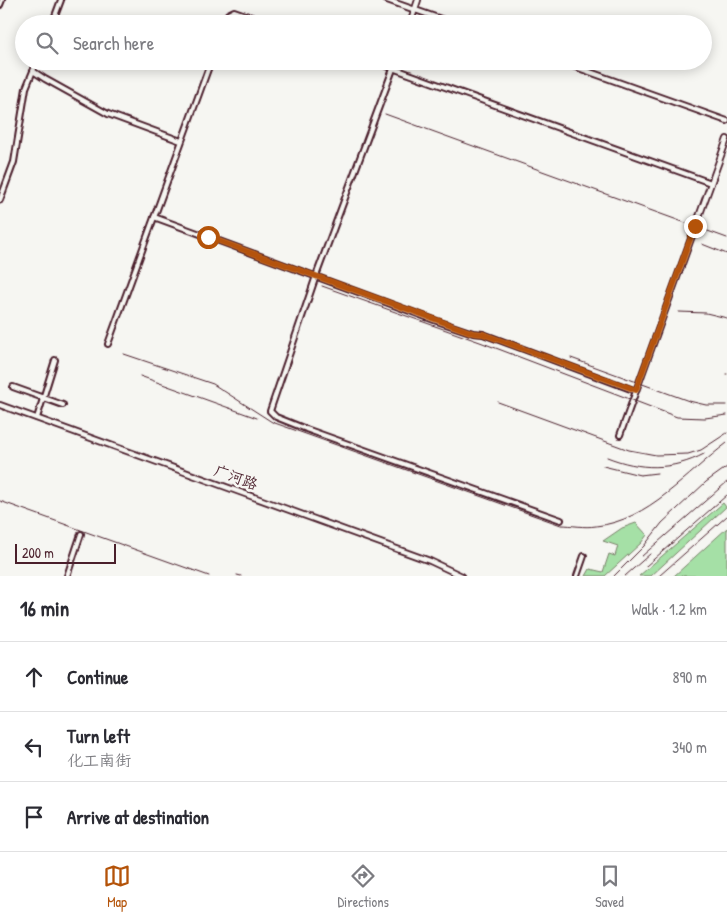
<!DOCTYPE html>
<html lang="en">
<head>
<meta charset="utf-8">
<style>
  :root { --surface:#fff; --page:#f2f2f3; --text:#2b2b33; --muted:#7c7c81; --line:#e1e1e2; --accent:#b45309 }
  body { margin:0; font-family:"Patrick Hand","LXGW WenKai TC",sans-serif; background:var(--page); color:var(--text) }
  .scale { position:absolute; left:15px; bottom:12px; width:101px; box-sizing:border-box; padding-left:5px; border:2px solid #4a1f2b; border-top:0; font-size:14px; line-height:18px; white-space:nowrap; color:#4a1f2b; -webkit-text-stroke:4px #f6f6f2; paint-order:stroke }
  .stop { position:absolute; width:15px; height:15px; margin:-11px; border:4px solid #b45309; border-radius:50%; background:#fff }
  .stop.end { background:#b45309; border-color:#fff; box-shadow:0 1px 5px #0008 }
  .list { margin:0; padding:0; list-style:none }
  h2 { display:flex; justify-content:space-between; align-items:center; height:65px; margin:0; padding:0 20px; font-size:21px }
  h2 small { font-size:16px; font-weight:400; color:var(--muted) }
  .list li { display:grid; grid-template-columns:32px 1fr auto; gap:15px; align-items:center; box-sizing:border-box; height:70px; padding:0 20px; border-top:1px solid var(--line) }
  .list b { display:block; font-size:19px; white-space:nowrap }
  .list p { margin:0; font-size:16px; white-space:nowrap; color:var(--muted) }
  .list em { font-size:16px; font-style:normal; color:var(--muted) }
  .icon { flex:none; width:28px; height:28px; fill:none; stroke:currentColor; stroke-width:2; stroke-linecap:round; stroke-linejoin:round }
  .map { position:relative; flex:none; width:727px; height:576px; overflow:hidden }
  .search { position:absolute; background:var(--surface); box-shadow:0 2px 12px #0003; left:15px; right:15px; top:15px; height:55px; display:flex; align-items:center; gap:12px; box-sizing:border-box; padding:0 18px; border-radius:28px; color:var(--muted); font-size:19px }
  .sheet { height:275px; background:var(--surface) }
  nav { display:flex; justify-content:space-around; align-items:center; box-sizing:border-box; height:70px; border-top:1px solid var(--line); background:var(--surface); font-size:14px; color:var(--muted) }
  nav a { display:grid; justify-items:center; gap:2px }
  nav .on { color:var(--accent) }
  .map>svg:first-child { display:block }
  .green { fill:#a5e0a6; stroke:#788068 }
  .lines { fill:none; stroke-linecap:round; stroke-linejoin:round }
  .minor-casing { stroke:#4a1f2b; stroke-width:8 }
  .tertiary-casing { stroke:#4a1f2b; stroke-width:8 }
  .minor { stroke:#f6f6f2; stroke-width:4 }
  .tertiary { stroke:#f6f6f2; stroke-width:4.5 }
  .rail { stroke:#4a1f2b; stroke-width:1 }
  .route { stroke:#b45309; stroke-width:6 }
  .labels { text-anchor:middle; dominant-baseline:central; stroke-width:5; stroke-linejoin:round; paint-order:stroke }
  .street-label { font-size:15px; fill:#4a1f2b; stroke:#f6f6f2 }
</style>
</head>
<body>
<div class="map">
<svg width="727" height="576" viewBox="0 0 727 576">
  <rect width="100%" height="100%" fill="#f6f6f2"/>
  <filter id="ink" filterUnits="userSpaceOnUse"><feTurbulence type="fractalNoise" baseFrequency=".02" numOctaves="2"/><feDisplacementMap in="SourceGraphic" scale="10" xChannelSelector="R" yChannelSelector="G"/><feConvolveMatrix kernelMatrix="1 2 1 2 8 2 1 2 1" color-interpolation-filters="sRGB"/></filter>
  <g filter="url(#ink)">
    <!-- green -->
    <path class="green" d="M723,503l3,4 -75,69h-12z
      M636,523l11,12 -6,8 -36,33h-19l4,-7 13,3 6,-18 6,2 3,-10 -15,-5 19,-13z
      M727,528v48h-53z"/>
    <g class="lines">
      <defs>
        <path id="minor" d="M0,5l2,-5
          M52,24l9,-24
          M224,24l4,-10 6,-3 37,13
          M37,61l-4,10 12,8 63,35 73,27
          M373,61l338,122
          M396,61l-80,215 -46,135 6,6 30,12 255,91
          M0,200l14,-38 12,-74 7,-17
          M154,217l283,104 36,12 10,1 153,57 -16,44
          M108,344l103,-283
          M13,387l50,18
          M37,418l18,-58
          M67,576l14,-42
          M577,576l7,-20"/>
        <path id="tertiary" d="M387,0l68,24
          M410,24l8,-24
          M559,61l168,60
          M636,391l91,-252
          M0,405l430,156 32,15"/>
      </defs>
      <!-- minor casing -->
      <use href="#minor" class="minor-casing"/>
      <!-- tertiary casing -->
      <use href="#tertiary" class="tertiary-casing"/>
      <!-- minor -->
      <use href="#minor" class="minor"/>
      <!-- tertiary -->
      <use href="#tertiary" class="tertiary"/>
      <!-- rail -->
      <path class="rail" d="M385,114l342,124
        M702,244l25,10
        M322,286l158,56 197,75 28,1 22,-3
        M679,312l27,1 21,5
        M124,354l89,30 59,38 289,103c11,0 23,3 35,1 52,-5 91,-53 131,-83
        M571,358l118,43 17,4h21
        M726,374h1
        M140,376l117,42
        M498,402l131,48 27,5 32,-1 13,-4 26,-17
        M607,457c33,13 65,14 97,-3
        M603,466l37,9 17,-2
        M0,501l209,75
        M642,556l85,-74
        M646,566l81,-71
        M237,575l4,1
        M614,576l30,-30 18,-23 44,-41 21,-15
        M625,576l25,-22
        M659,576l68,-60"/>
    </g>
  </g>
  <g class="lines" filter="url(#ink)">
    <!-- route -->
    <path class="route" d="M208,237l229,83 36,13 10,1 153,56 59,-164"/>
  </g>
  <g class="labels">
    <!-- street labels -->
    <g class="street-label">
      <text transform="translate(236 477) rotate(20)">广河路</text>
    </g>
  </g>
</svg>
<div class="scale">200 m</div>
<div class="stop" style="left:208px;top:237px"></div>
<div class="stop end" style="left:695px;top:226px"></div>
<div class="search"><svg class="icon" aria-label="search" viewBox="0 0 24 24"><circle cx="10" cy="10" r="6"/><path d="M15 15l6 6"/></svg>Search here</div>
</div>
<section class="sheet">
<h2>16 min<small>Walk · 1.2 km</small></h2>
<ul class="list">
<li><svg class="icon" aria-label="ahead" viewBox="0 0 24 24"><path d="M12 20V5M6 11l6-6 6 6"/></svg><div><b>Continue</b></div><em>890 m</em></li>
<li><svg class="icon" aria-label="left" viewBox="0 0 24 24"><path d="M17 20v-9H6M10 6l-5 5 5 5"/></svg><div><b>Turn left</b><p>化工南街</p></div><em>340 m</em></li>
<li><svg class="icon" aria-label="arrive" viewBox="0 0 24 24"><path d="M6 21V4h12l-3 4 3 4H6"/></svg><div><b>Arrive at destination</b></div></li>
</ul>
</section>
<nav>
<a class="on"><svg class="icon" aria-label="map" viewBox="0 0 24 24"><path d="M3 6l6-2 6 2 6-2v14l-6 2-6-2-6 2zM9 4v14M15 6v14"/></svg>Map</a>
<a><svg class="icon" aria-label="directions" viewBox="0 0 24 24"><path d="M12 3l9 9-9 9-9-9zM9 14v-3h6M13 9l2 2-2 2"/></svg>Directions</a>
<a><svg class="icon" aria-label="saved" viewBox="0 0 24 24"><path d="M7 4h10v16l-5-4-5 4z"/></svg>Saved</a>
</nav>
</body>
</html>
